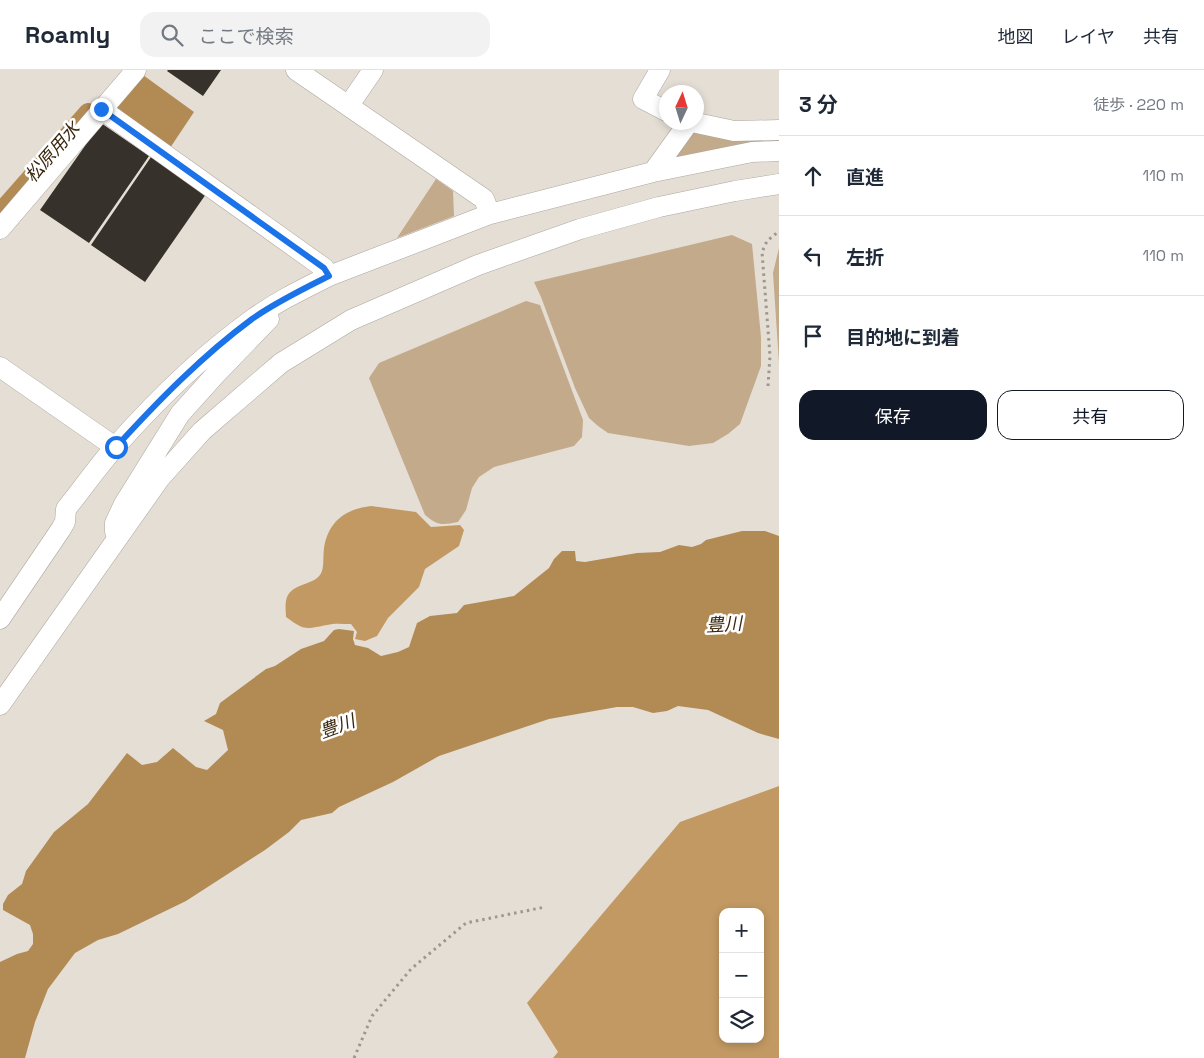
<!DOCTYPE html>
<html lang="ja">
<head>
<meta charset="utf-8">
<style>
  :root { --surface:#fff; --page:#f2f2f3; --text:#1f2937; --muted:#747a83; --line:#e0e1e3; --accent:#111827 }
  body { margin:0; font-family:"Space Grotesk","Noto Sans JP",sans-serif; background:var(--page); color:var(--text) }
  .controls { position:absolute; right:15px; bottom:15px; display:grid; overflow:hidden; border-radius:10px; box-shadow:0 2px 8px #0003 }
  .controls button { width:45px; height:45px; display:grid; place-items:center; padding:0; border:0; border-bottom:1px solid var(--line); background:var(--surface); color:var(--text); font:25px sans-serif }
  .compass { position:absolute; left:659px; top:15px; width:45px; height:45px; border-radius:50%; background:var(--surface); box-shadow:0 2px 8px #0003; rotate:4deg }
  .stop { position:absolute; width:15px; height:15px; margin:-11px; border:4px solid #1a73e8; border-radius:50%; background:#fff }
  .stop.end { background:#1a73e8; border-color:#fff; box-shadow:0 1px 5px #0008 }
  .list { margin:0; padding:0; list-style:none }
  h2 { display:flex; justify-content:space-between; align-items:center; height:65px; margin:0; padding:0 20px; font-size:21px }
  h2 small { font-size:16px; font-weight:400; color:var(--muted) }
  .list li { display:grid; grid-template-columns:32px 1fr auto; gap:15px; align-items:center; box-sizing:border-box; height:80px; padding:0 20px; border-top:1px solid var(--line) }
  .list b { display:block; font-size:19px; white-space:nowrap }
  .list em { font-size:16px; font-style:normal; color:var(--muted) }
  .actions { display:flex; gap:10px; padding:15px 20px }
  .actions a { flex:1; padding:11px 0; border:1px solid var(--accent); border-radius:15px; text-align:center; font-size:18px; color:var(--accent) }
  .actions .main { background:var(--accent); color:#fff }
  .icon { flex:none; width:28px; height:28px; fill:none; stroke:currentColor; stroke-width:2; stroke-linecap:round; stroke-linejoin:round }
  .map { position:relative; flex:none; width:779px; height:988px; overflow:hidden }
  header { display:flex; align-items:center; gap:30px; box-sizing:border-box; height:70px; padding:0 25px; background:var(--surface); border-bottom:1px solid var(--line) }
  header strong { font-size:24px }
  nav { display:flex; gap:28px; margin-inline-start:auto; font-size:18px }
  .search { width:350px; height:45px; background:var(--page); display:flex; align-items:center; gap:12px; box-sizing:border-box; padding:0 18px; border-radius:15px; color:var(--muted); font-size:19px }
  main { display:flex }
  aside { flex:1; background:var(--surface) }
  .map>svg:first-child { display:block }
  .green { fill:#c3aa8a }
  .forest { fill:#c29963; fill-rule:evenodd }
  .water { fill:#b28a54 }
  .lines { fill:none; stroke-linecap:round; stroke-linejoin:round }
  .canal { stroke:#b28a54; stroke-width:18 }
  .building { fill:#36312a }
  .minor-casing { stroke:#ada69e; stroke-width:21 }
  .path { stroke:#9c9790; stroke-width:3; stroke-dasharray:2.5 4; stroke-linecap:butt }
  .minor { stroke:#fff; stroke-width:20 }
  .route { stroke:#1a73e8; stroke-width:6 }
  .labels { text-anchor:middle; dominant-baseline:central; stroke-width:5; stroke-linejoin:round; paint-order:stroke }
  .water-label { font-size:18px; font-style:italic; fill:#39270e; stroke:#fff }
</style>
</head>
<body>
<header>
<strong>Roamly</strong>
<div class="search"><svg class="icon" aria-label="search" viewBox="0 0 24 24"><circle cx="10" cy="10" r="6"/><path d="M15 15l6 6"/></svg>ここで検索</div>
<nav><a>地図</a><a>レイヤ</a><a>共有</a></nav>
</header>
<main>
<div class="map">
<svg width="779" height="988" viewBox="0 0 779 988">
  <rect width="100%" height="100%" fill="#e5ded5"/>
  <!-- green -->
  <path class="green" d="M691,61l71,7 -3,6 -83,16 -3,-5z
    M436,109l17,12 1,25 -57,22z
    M732,165l20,9 9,93v29l-21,58 -12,10 -15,9 -24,3 -81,-13 -10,-7 -9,-8 -14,-30 -34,-91 -7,-15z
    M779,178v115l-6,-90z
    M526,231l14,4 43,115 -1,17 -8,9 -80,21 -15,10 -7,11 -6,22 -8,12c-16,3 -20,4 -33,-7l-56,-137 10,-15z"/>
  <!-- forest -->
  <path class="forest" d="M371,436l45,6 15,15 29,-2 4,5 -5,16 -34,23 -6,18 -31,31 -11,18 -12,5 -10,-2 2,-7 -6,-8c-8,0 -17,-1 -24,1 -22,4 -22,6 -41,-8 0,-5 -1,-11 0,-16 3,-20 31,-14 36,-30 2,-6 1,-16 2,-23 4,-26 21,-39 47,-42z
    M779,716v272h-226l5,-6 -31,-49 153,-181zM723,842h37v127h-37z"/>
  <!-- water -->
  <path class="water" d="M143,5l51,37 -24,36 -56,-40z
    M742,461h23l14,5v203l-21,-6 -50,-23 -30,-4 -11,5 -14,2 -20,-6h-16l-68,12 -110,37 -46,26 -54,25 -7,6 -31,7 -12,12 -24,18 -79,51 -68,33 -20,6 -23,13 -27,36 -13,33 -10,36h-25v-96l17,-8 11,-3 5,-7v-10l-3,-9 -27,-15v-6l5,-9 14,-11 4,-13 28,-39 34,-28 39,-51 15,12 15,-3 16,-14 23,19 11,3 21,-20 -5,-20 -19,-9 12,-7 4,-11 46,-34 9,-3 26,-17 23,-8 10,-11 5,-1 15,2 -1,8 2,6 13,3 13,8 17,-4 11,-5 8,-24 13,-7 27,-3 7,-8 50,-9 35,-28 5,-9 8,-8h13l1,10 9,1 52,-9 23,-1 19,-7 13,2 9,-3 5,-4z"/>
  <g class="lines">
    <!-- canal -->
    <path class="canal" d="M0,142l88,-100"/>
  </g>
  <!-- building -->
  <path class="building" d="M168,0h53l-18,26 -36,-25z
    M101,53l48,33 -60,87 -49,-33z
    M151,87l55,37 -61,88 -54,-37z"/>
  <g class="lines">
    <defs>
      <path id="minor" d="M296,0l188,129 6,15 163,-42 99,-20 27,-1
        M660,0l-17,29 23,12
        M349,35l24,-35
        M101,39l223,159 5,8 161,-62
        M692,52l42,9 45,-1
        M653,102l36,-50
        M0,159l136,-159
        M0,297l115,80
        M115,462v-9l9,-19 56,-90 35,-39 54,-56
        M0,549l61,-90 4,-7 1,-13c17,-21 32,-43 50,-63 39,-44 88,-92 137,-127 23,-17 50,-30 76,-43
        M0,635l160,-227 42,-47 79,-68 70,-43 127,-55 102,-36 79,-22 76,-16 44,-7"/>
    </defs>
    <!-- minor casing -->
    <use href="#minor" class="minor-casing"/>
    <!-- path -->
    <path class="path" d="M768,316l2,-30 -8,-104 5,-11 12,-10
      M354,988l18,-42 39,-47 55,-46 79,-16"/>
    <!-- minor -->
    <use href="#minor" class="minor"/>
  </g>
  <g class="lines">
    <!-- route -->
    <path class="route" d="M101,39l223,159 5,8c-26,13 -53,26 -77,43 -50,37 -94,82 -136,128"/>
  </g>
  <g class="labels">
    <!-- water labels -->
    <g class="water-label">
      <text transform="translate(52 82) rotate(-49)">松原用水</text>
      <text transform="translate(724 554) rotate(-3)">豊川</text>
      <text transform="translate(337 656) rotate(-20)">豊川</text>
    </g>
  </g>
</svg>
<div class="controls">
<button>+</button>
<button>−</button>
<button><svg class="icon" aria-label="layers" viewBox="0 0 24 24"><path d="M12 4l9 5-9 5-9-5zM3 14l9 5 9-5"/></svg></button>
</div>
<svg class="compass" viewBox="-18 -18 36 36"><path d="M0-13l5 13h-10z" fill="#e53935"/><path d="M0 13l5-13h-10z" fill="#747a83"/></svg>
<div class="stop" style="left:116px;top:377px"></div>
<div class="stop end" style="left:101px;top:39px"></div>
</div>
<aside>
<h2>3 分<small>徒歩 · 220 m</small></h2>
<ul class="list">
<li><svg class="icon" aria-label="ahead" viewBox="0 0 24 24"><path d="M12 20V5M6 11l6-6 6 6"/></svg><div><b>直進</b></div><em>110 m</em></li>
<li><svg class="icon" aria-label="left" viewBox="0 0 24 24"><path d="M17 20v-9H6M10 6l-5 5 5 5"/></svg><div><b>左折</b></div><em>110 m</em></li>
<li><svg class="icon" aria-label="arrive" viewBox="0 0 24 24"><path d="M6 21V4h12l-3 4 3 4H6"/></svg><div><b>目的地に到着</b></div></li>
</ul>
<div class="actions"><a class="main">保存</a><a>共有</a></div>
</aside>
</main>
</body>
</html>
